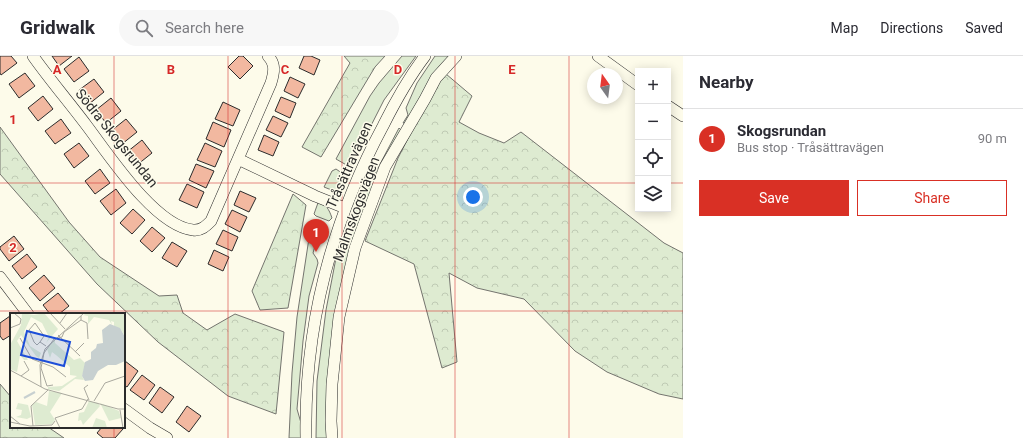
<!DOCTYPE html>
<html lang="en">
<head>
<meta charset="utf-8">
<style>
  :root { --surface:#fff; --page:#f7f7f7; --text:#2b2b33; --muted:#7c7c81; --line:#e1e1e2; --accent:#d93025 }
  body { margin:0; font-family:Roboto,sans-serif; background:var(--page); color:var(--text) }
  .controls { position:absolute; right:12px; top:12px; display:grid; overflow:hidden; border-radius:0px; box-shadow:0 2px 10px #0003 }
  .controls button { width:36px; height:36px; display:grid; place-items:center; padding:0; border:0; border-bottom:1px solid var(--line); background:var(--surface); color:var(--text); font:20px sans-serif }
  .compass { position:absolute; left:587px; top:12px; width:36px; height:36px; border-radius:50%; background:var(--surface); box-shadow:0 2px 10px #0003; rotate:346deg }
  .you { position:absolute; left:473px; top:141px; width:14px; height:14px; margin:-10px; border:3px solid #fff; border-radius:50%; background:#1a73e8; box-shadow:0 0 0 6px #1a73e833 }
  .badge { display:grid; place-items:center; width:26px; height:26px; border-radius:50%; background:var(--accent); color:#fff; font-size:13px; font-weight:700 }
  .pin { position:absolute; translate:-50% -33px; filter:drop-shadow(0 1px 2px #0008) }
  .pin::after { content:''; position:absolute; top:21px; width:14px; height:12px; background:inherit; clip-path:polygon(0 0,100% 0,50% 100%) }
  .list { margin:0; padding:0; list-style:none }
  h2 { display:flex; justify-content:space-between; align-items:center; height:52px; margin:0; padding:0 16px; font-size:17px }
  h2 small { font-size:13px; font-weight:400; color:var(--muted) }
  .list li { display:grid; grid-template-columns:26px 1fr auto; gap:12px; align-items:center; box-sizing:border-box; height:60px; padding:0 16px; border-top:1px solid var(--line) }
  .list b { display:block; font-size:15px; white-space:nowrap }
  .list p { margin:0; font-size:13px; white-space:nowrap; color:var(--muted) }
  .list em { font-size:13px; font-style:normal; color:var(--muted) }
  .actions { display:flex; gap:8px; padding:12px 16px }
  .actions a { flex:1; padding:9px 0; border:1px solid var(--accent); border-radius:0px; text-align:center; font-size:14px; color:var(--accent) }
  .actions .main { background:var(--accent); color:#fff }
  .icon { flex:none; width:22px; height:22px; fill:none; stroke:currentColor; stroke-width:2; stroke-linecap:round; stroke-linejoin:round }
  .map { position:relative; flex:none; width:683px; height:382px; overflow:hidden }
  header { display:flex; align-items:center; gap:24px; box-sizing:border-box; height:56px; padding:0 20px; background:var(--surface); border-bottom:1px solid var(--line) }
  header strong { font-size:19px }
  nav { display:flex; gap:22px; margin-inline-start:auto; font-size:14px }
  .search { width:280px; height:36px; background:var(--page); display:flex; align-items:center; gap:10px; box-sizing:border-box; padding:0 14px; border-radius:22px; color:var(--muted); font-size:15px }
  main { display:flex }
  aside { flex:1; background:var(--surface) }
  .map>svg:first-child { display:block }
  .grass { fill:#deebd1; stroke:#74746e }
  .forest { fill:url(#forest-crowns); stroke:#74746e }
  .building { fill:#f2b8a0; stroke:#2b2b2b }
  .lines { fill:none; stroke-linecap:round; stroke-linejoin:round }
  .street-casing { stroke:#2b2b2b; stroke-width:12 }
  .street { stroke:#fdfbea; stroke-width:11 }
  .grid { fill:none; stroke:#d62828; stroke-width:1; stroke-opacity:0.55 }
  .labels { text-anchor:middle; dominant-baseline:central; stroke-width:3; stroke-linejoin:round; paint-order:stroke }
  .street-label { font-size:14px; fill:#2b2b2b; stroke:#fdfbea }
  .inset-river { fill:none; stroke:#c7d0d0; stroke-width:2 }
  .inset-road { fill:none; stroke:#a9a89e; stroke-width:1 }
  .view { fill:#1d4ed8; fill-opacity:0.15; stroke:#1d4ed8; stroke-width:2 }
  .inset-edge { fill:none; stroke:#2b2b2b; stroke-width:2 }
  .grid-label { font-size:13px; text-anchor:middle; font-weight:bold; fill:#d62828; stroke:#fdfbea; stroke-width:3; stroke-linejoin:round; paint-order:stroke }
</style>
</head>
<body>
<header>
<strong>Gridwalk</strong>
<div class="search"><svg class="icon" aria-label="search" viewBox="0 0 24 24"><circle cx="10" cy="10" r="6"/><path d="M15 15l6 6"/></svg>Search here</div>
<nav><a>Map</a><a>Directions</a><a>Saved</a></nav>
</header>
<main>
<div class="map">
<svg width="683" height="382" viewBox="0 0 683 382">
  <defs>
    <pattern id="forest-crowns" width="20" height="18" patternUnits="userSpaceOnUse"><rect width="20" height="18" fill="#deebd1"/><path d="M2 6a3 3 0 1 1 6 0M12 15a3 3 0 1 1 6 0" fill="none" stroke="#bfcab4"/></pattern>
  </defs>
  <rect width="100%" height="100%" fill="#fdfbea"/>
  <!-- grass -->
  <path class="grass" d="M402,0h14l-32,44 -34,67 -14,-8 34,-63 9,-13z
    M435,0h16l-45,67h-3l5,-8 -2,-7 11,-25z
    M399,72l3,3 -54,128 -20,179h-12l1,-57 9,-71 10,-52 29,-75 4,2z
    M336,113l10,7 -2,6 -5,8 -5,1 -10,-4 8,-16z
    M319,144c7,5 10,9 13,18l-3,3 -13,-5 -2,-2z
    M311,169l9,3 -7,25 4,6 1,4 -9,33 -6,45 -6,68 4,14v15h-12l3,-65 5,-56z"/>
  <!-- forest -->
  <path class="forest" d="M344,0h41l-10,11 -54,90 -19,-10 48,-84z
    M446,18l26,22 -13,26 20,11 25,10 17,-11 143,111 19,10v146l-24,-5 -52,-22 -32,-21 -51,-52 -47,-11 -28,-15 8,89 -15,6 -28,-104 -49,-23 33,-83 37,-72z
    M0,71l69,95 31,35 59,39 18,-1 6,18 24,17 28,-16 49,18 -8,82 -48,-18 -70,-54 -61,-58 -97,-110z
    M293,138l13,11 -18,103 -28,2 -8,-19z
    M0,328l11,13v30h37l16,11h-64z"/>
  <!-- building -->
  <path class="building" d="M0,0h11l6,7 -16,12 -1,-2z
    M52,0h20l-13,10z
    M239,0h4l10,10 -13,13 -12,-12z
    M304,0h7l9,4 -6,15 -15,-7z
    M79,1l10,14 -15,11 -10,-13z
    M25,17l10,13 -16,12 -10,-14z
    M290,21l15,7 -7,14 -14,-7z
    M94,23l10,13 -15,12 -10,-14z
    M43,40l10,13 -15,12 -10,-13z
    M281,41l15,6 -6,15 -15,-7z
    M111,42l10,13 -15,12 -10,-13z
    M223,46l17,8 -7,16 -18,-7z
    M273,60l15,7 -7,14 -15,-7z
    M61,63l10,14 -16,11 -10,-13z
    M126,63l11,13 -15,12 -11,-13z
    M213,66l18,8 -7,17 -18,-8z
    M264,79l15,7 -6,14 -15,-6z
    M142,84l10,13 -15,12 -10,-13z
    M79,87l10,13 -15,12 -10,-14z
    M205,87l17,8 -7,16 -18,-7z
    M196,108l18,7 -8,17 -17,-8z
    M100,113l10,14 -15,11 -10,-13z
    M187,128l17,8 -7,16 -18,-8z
    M116,133l10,14 -15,12 -11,-14z
    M240,135l16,7 -7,14 -15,-7z
    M133,153l12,11 -13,14 -12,-11z
    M232,154l15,7 -7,15 -15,-8z
    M152,171l13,11 -13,14 -12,-11z
    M223,174l15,7 -6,14 -16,-7z
    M14,180l10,13 -15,12 -9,-12v-2z
    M172,186l15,9 -10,16 -15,-9z
    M214,194l15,7 -6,14 -15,-7z
    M27,198l10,13 -15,12 -10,-13z
    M44,219l11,13 -15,13 -11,-13z
    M58,237l11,13 -10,8h-9l-7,-9z
    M10,260l1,19 -8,5 -3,-4v-13z
    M125,305l13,10 -11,16 -3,-2z
    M142,319l13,10 -11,15 -14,-10z
    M160,331l14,10 -12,16 -13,-10z
    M187,350l14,10 -12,16 -13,-10z
    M102,371h18l3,2 -8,9h-12l-6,-5z"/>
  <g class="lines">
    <defs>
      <path id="street" d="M33,0c17,24 36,46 54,70 22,29 68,100 106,104 8,1 13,-4 18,-9l60,-138c3,-10 5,-19 -3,-27
        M598,0l40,29
        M668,50l15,10
        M238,103l77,37 30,12
        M0,221l28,37
        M124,353l26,19 17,10
        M306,382c-2,-110 25,-215 77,-312 12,-24 26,-49 42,-70
        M332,382l-1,-17 1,-37 7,-67 16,-69 30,-81 40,-68 11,-21 20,-22"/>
    </defs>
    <!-- street casing -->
    <use href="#street" class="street-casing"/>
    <!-- street -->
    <use href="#street" class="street"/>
  </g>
  <!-- grid -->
  <path class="grid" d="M114,0v258M228,0v382M342,0v382M455,0v382M569,0v382M0,127h638M668,127h15M0,255h683M114,371v11"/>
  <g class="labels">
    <!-- street labels -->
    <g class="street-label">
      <text transform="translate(117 82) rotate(51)">Södra Skogsrundan</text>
      <text transform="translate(349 109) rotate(-66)">Tråsättravägen</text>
      <text transform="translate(356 153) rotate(-70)">Malmskogsvägen</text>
    </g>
  </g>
  <!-- overview -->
  <g transform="translate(10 257)">
    <rect width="115" height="115" fill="#fdfbea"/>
    <path d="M12,0l12,2 10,-2 14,16 -12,14 3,-6 -7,-14 -11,-6 -7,15 6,14 11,7 -2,5 -3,-2 -15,-21 -4,6 11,19h-4l-4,-5 -3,17 -7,-3v-24l11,-20zM78,0h37v24l-3,-6 -8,-5v-4l-3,-1 1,4 -3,-5 -15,-3 -6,7v-8l-5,-1zM45,26v4l19,17 6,-2 6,6 -4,12 2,4 -9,-1 -16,12 -11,-2v-2l14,-1 15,-10 -7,-1v-8l-14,-12 -4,-3 -2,6 -3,-9zM39,78l13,2 -12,19 5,8 -3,4 -17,1 -3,-20 4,-3 11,4zM79,88l9,2 2,3 -17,19 -2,-5 -3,1 1,-8 5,-1zM8,90l10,2 3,12 -4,2 -11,-2 5,-2 1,-5 -6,-1zM90,90l19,8 2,7 -12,3zM86,105l9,3 2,7h-15z" fill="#deebd1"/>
    <path d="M100,11l10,4 5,9v24l-9,4h-8l-10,6 -5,9 -8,1 -3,-5 3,-14 6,-3v-7l5,-4 1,-4 6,-1 -1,-13z" fill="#c7d0d0"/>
    <path class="inset-river" d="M14,85l11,-6"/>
    <path class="inset-road" d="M40,0l15,16M71,7l6,3 1,16M50,10l7,-10M0,15l10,-4 1,-5 -7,-6M48,22l22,21M10,25l12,21 21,8 13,10M30,29l4,-6 -9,-13 -6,7 5,12 3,3 3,-3 6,4M65,39l9,-9M0,57l35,19 73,20h7M11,63l8,-6 -5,-9M43,72l-6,1 -6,-18 3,-15 10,-14 8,-2 2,-5 17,-12v-4M78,72l-4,3 5,12M31,74l-1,-22 5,-16 39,-36M84,88l11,-18 20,-7M110,97l3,18M0,103l10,8M0,109l20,4 22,-1 3,-4M23,113l-2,-20 17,-16M50,115l-5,-10 27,-9 6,-10"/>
    <path class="view" d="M17,18l43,11 -6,24 -43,-11z"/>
    <rect width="115" height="115" class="inset-edge"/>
  </g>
  <g class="grid-label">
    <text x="57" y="18">A</text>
    <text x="171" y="18">B</text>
    <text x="285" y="18">C</text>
    <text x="398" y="18">D</text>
    <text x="512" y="18">E</text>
    <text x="13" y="68">1</text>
    <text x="13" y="196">2</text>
  </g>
</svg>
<div class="controls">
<button>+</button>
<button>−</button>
<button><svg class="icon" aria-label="locate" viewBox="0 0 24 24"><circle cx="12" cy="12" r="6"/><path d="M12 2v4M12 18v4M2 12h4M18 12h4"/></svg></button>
<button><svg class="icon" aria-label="layers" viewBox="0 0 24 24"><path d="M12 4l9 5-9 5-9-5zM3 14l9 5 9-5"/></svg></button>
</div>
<svg class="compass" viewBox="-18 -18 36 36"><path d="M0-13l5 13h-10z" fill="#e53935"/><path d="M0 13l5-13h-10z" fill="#7c7c81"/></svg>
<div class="you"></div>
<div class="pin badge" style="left:316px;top:196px">1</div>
</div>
<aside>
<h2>Nearby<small></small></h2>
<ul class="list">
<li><span class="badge">1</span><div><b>Skogsrundan</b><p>Bus stop · Tråsättravägen</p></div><em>90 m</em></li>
</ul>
<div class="actions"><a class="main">Save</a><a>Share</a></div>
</aside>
</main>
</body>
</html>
